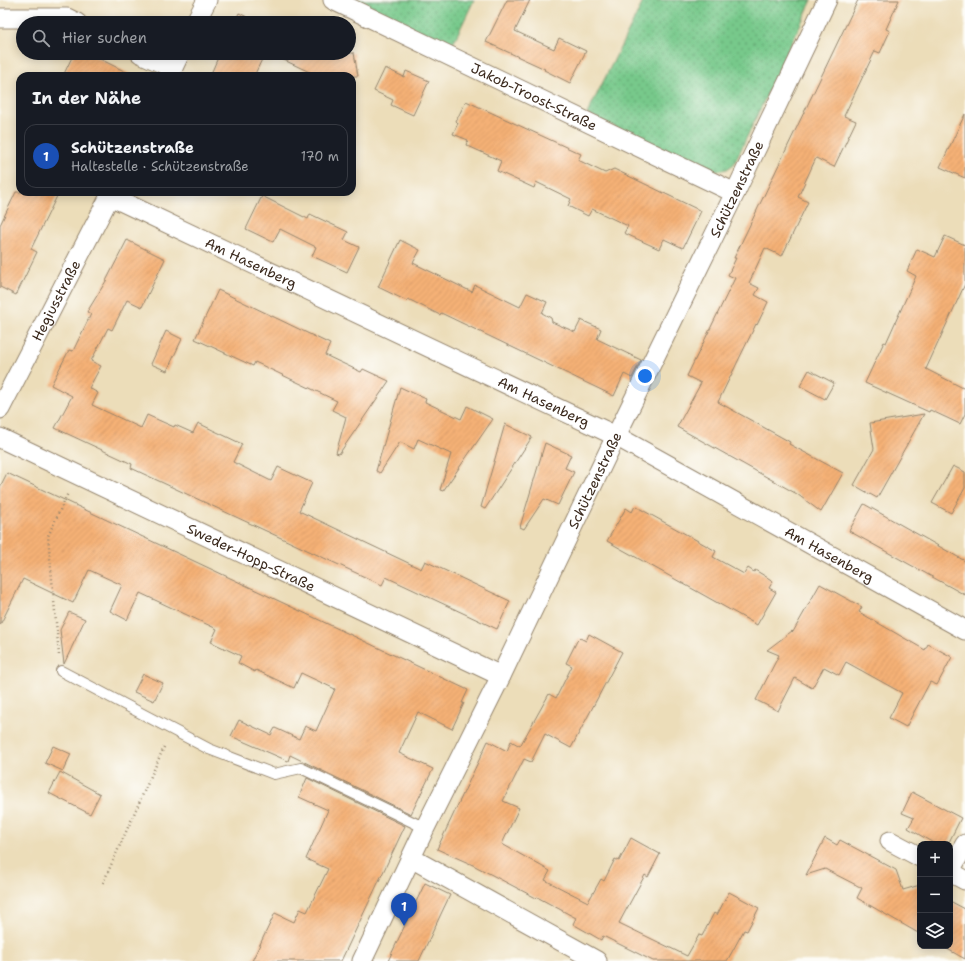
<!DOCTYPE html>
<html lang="de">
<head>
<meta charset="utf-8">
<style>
  :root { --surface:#171b24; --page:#20242c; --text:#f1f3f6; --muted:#9ea1a6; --line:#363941; --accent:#1a73e8 }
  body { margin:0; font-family:"Shantell Sans",sans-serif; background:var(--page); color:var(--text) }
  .controls { position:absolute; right:12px; bottom:12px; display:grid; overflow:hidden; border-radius:8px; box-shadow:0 2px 10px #0003 }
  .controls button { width:36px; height:36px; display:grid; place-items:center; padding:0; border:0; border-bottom:1px solid var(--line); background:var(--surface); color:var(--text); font:20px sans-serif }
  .you { position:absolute; left:645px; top:376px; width:14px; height:14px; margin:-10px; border:3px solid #fff; border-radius:50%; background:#1a73e8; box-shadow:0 0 0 6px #1a73e833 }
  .badge { display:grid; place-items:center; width:26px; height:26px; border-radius:50%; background:var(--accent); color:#fff; font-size:13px; font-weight:700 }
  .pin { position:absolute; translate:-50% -33px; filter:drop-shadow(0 1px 2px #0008) }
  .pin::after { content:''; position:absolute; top:21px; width:14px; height:12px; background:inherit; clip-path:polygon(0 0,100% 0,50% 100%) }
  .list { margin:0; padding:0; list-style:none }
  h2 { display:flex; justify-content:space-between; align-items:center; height:52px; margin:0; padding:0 16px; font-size:17px }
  h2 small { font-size:13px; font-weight:400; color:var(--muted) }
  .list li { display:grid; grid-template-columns:26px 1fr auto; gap:12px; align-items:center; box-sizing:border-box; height:64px; margin:0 8px 8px; padding:0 8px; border:1px solid var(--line); border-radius:12px }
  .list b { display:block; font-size:15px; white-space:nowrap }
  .list p { margin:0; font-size:13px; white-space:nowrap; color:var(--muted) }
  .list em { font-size:13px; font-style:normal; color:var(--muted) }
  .icon { flex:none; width:22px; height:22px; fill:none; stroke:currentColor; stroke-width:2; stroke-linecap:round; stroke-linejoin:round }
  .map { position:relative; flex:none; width:965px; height:961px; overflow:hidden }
  .search { position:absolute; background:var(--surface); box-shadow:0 2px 10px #0003; left:16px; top:16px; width:340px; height:44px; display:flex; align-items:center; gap:10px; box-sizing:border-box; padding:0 14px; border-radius:22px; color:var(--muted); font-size:15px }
  .panel { position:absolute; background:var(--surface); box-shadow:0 2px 10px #0003; left:16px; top:72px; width:340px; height:124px; border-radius:12px }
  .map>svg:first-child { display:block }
  .grass { fill:url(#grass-dots); stroke:#597a54 }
  .building { fill:url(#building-hatch) }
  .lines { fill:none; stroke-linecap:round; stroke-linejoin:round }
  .service-casing { stroke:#94846c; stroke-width:12 }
  .minor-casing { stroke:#94846c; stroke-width:21 }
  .path { stroke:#94846c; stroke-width:2.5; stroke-dasharray:1 3; stroke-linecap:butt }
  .service { stroke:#fff; stroke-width:10 }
  .minor { stroke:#fff; stroke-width:19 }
  .labels { text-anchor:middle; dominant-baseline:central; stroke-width:3.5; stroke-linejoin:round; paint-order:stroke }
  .street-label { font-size:14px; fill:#3b2a1e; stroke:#fdfcf7 }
</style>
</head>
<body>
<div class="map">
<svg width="965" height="961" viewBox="0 0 965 961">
  <defs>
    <pattern id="grass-dots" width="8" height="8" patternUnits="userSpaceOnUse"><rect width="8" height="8" fill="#77c98b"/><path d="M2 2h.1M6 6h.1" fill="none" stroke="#63a371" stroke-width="1.8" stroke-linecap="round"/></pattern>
    <pattern id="building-hatch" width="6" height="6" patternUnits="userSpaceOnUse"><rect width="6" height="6" fill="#f5b176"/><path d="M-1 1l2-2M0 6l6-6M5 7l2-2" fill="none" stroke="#d39866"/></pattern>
  </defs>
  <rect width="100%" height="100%" fill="#fdfcf7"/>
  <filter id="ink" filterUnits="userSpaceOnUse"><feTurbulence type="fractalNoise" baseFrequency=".025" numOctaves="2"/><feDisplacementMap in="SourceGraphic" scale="8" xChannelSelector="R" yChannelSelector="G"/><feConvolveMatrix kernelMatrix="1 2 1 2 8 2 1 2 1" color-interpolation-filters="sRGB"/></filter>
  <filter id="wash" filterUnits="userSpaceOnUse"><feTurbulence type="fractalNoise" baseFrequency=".012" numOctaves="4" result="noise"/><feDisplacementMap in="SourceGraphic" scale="16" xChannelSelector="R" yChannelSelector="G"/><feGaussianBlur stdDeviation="0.9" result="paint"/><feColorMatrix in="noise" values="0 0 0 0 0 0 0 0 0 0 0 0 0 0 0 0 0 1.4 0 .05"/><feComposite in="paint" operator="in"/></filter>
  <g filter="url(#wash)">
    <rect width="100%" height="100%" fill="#ecddb9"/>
    <!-- grass -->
    <path class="grass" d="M345,0h129l-24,50z
      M639,0h173l-78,164 -7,5 -15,3 -125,-58 56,-112z"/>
    <g id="blocks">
      <!-- building -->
      <path class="building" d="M507,0h23l-15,31 39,18 5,-11 27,13 -16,32 -26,-13 1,-1 -59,-27z
        M858,0h41l-13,29 4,2 -10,22 -5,-2 -31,65 12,5 -22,46 -18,-9 -18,39 10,5 -26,54 -17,-8 -16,35 10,5 -4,7 13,7 -11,23 -1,-1 -38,78 72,40 -1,2 54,29 -22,39 -24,-18 -120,-67 24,-44 -14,-7 48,-98 -7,-3 8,-17h-2z
        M239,13l20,10h-25z
        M74,53h14l46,23h-71z
        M220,53h45l-11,23h-44z
        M269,53h85l4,23h-40z
        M385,68l19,9 2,-6 23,10 -16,34 -22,-10 2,-5 -19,-9z
        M466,101l115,53 -3,6 27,13 9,-4 87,42 -18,37 -19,-9 -5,10 -35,-16 4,-7 -19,-9 -17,-8 -4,7 -20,-10 3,-7 -35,-17 -2,6 -37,-17 4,-10 -35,-16 2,-5 -15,-6 5,-11 -2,-2z
        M965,114v64l-25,-11z
        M16,192h43l-28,57 6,3 -21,43 -16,-8v-62z
        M262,196l46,23 2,-5 38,18 -4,8 15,7 -12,25 -35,-16 4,-9 -36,-18 -7,13 -27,-13z
        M945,236l20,9v39l-39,85 39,20v25l-5,10 -30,-14 -1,2 -64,-29 19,-41 2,1 30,-67 -9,-5 10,-22 18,8z
        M127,240l38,19 -23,48 -15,-7 -15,30 -4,-2 -17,33 10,5 -12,22 9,5 -6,12 49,23 6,-13 27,12 1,-2 18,8 5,-10 44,21 -9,18 38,19 7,-14 34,16 -13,28 122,58 4,-8 85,40 -13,28 -111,-52 -4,8 -251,-117 1,-4 -77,-36 17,-32 -21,-11 18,-35 4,1 18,-37 -4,-2 19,-31z
        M400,240l20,10 -7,13 59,29 3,-7 45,22 7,-14 20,9 -5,11 9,5 1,4 23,10 6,-12 20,9 -4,10 44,21 -9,18 -8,-4 -10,22 -173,-83 -1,2 -32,-16 -1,2 -29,-14z
        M218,290l112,54 -5,11 36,17 2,-3 26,12 -50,73 -3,-1 10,-36 -14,-7 5,-9 -82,-39 -2,4 -58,-27z
        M166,331l16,8 -15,32 -16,-7z
        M809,370l25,13 -9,16 -25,-13z
        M400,387l26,12 -1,3 36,17 6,-13 26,13 -50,72 -3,-1 11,-36 -33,-15 -4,10 -14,-7 -20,31 -4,-2z
        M924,414l-47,84 -23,-13 20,-36 -4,-26z
        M505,424l27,13 -47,72 -4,-2z
        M545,443l26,12 -6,13 9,4 -16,33 -14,-6 -20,30 -4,-2z
        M953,466l12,6v16l-14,25 -19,-10z
        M7,473l461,217 -6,13h2l-12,26 -34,-17 -19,41 34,16 -22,45 -121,-59 -2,6 -57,-25 8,-16 32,15 4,-7 24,11 6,-13 11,5 19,-42 -34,-16 -7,15 -38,-18 -1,2 -17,-9 3,-7 -30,-14 6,-13 -77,-36 -13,27 -17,-9 12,-26 -33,-15 -16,33 -50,-24 -23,46v-138z
        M864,504l101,57v34l-116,-64z
        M635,506l81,45 -3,6 31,17 4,-6 6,4 1,-2 18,11 -4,7 7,4 -19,33 -150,-84 19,-33 6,4z
        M820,584l42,23 -3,5 66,38 3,-6 24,13 -15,28 -7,-3 -24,45 -17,-9 13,-25 -56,-31 -7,13 -15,-8 -12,21 -17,-10 -17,33 -22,-11 23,-45 -12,-5 25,-19 1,1z
        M69,612l16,7 -21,45 -4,-34z
        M589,634l33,18 -51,96 -26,-14 -14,28 -7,-3 -21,42 16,7 -17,36 48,27 -5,9 43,22 13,-23 3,2 11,-22 4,2 12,-23 29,16 -12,23 -3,-2 -26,48 68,33 12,-21 3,1 12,-23 3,2 12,-23 30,16 -12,23 -3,-1 -17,31h-74l-50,-25 -2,4 -28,-16 3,-6 -39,-21 -1,1 -63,-33 -36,-16 51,-108 19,10 4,-10 9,5 29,-52 7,4 16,-32 -6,-3 11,-22 3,-3 6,3z
        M143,674l20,9 -9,18 -20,-9z
        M53,746l18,8 -8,17 -18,-8z
        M60,772l40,22 -10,20 -41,-21z
        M307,778l98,48 -64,135h-89l23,-48 19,9 6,-13 7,3 21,-43 -22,-10 22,-49 -29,-13z
        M912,792l49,26 -13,26h-13l-27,-16 6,-10 -12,-5z
        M825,838l12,7 3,-5 56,30 7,20 17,-5v49l-63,-36 5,-10 -37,-19 -19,6z
        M425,883l25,12 -10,21 -21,45h-31z
        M950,901l15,8v50l-23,-13h8z"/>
    </g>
  </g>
  <g filter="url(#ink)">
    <use href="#blocks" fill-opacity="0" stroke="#94846c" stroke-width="1"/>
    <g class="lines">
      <defs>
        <path id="service" d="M61,671l148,78 65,25 27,-6 124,60"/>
        <g id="minor">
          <path id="s1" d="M333,0l402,193"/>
          <path d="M0,18h67l10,5"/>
          <path d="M195,23l12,-23"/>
          <path d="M140,53l33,15"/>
          <path d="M169,76l11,-23"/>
          <path id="s2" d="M110,196l506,240 349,194"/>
          <path id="s3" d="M0,409l112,-217"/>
          <path id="s4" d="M0,438l501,238"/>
          <path d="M890,841l30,16"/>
          <path d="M411,858l186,103"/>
          <path d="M950,871l15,-27"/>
          <path d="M950,872l15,8"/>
          <path id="s5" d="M362,961l63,-133 76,-152 115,-240 119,-243 92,-193"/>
        </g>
      </defs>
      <!-- service casing -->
      <use href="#service" class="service-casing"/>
      <!-- minor casing -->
      <use href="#minor" class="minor-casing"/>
      <!-- path -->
      <path class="path" d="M59,655l-11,-119 20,-43
        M103,883l62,-138"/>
      <!-- service -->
      <use href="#service" class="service"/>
      <!-- minor -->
      <use href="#minor" class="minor"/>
    </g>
  </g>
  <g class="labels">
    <!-- street labels -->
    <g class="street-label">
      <text stroke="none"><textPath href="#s1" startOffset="223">Jakob-Troost-Straße</textPath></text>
      <text stroke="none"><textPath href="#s5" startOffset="858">Schützenstraße</textPath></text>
      <text stroke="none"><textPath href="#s2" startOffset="156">Am Hasenberg</textPath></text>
      <text stroke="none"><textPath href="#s3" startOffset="122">Hegiusstraße</textPath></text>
      <text stroke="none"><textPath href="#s2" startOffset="480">Am Hasenberg</textPath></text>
      <text stroke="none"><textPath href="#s5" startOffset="534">Schützenstraße</textPath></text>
      <text stroke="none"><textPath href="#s2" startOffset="804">Am Hasenberg</textPath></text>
      <text stroke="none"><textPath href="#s4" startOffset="278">Sweder-Hopp-Straße</textPath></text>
    </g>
  </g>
</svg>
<div class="controls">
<button>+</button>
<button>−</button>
<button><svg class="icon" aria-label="layers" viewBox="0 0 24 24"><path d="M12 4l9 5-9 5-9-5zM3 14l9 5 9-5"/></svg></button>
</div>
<div class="you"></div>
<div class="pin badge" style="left:404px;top:926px;background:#1a4fb4">1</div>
<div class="search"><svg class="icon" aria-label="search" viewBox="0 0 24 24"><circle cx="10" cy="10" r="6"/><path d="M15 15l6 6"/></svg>Hier suchen</div>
<section class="panel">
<h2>In der Nähe<small></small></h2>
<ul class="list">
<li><span class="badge" style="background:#1a4fb4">1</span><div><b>Schützenstraße</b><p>Haltestelle · Schützenstraße</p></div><em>170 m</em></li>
</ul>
</section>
</div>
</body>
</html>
